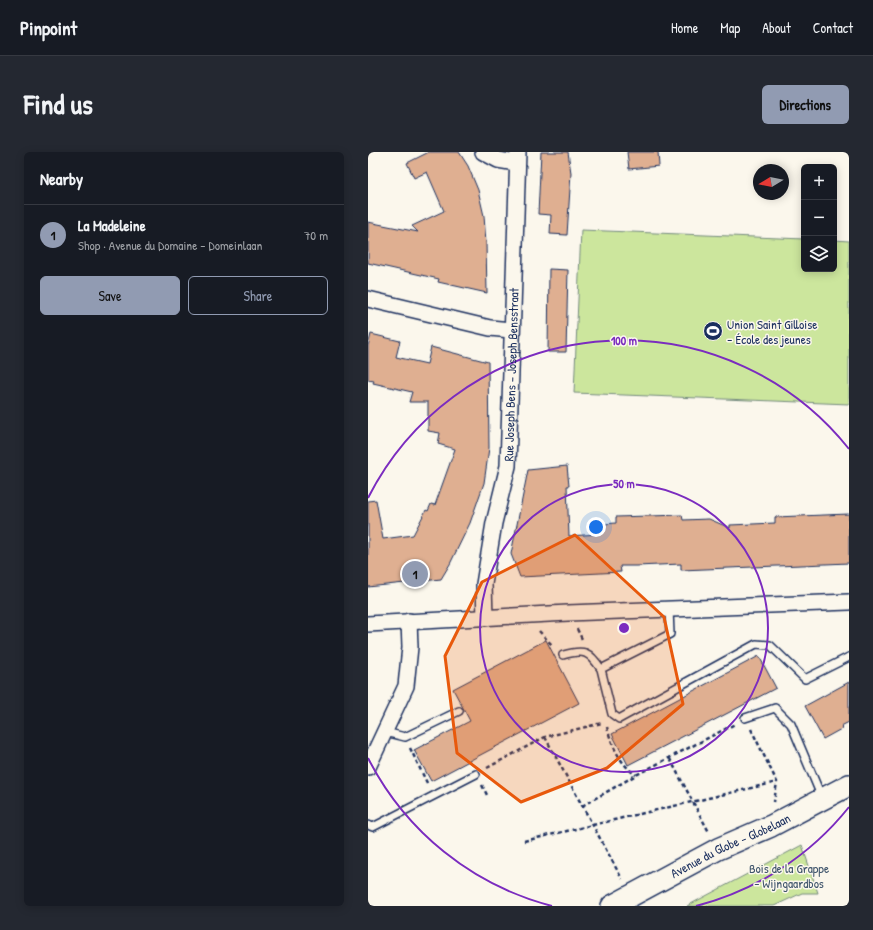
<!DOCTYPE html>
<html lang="en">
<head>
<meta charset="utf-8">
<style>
  :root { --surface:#171b24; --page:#242831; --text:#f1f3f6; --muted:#9ea1a6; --line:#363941; --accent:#919bb2 }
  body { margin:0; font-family:"Patrick Hand",sans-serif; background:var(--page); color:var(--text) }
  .controls { position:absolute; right:12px; top:12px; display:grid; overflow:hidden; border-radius:6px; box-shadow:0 2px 10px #0003 }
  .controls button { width:36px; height:36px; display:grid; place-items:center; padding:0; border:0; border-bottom:1px solid var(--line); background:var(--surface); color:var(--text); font:20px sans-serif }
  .compass { position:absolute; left:385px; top:12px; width:36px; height:36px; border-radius:50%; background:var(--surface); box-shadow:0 2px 10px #0003; rotate:260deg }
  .you { position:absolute; left:228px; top:375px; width:14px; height:14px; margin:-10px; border:3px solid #fff; border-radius:50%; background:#1a73e8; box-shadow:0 0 0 6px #1a73e833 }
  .badge { display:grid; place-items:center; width:26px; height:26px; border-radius:50%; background:var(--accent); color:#111; font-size:13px; font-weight:700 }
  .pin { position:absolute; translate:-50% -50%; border:2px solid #fff; box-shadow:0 1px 4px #0006 }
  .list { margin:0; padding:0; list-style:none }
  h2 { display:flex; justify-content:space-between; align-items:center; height:52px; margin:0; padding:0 16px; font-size:17px }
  h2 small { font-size:13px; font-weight:400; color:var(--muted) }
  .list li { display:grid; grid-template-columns:26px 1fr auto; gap:12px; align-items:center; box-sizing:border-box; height:60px; padding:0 16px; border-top:1px solid var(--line) }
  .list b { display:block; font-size:15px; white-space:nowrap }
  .list p { margin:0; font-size:13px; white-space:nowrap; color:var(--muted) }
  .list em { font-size:13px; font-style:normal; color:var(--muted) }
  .actions { display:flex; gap:8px; padding:12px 16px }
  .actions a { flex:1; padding:9px 0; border:1px solid var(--accent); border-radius:6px; text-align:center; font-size:14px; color:var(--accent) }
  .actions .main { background:var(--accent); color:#111 }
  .icon { flex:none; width:22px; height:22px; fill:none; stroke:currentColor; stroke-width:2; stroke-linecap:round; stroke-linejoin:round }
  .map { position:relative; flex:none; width:481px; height:754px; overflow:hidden; border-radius:6px }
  header { display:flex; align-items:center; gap:24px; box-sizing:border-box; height:56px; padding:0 20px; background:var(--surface); border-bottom:1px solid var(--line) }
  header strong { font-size:19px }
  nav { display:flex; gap:22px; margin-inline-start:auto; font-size:14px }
  .intro { display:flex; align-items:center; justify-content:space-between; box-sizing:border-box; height:96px; padding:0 24px }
  h1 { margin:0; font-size:28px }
  .button { padding:10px 18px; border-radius:6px; background:var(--accent); color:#111; font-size:14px; font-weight:700 }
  main { display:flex; gap:24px; padding:0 24px }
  aside { flex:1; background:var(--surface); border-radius:6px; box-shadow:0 2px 10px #0003 }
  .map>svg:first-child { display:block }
  .green { fill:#cce69d; stroke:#748a7e }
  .building { fill:#dfaf91; stroke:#1b2f5e }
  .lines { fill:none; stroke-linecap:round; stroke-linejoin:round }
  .lane-casing { stroke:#1b2f5e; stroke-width:10 }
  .street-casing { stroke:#1b2f5e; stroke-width:18 }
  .secondary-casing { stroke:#1b2f5e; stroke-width:24 }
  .path { stroke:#1b2f5e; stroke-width:2.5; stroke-dasharray:4 3; stroke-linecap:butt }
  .lane { stroke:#fbf7ec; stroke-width:7 }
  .street { stroke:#fbf7ec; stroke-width:15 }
  .secondary { stroke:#fbf7ec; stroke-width:21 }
  .marked { fill:#e8590c; fill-opacity:0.2; stroke:#e8590c; stroke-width:3; stroke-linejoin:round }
  .ring { fill:none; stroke:#7b2cbf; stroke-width:2 }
  .labels { text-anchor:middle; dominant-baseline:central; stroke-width:3; stroke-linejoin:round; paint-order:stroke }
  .poi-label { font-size:13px; fill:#1b2f5e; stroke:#fbf7ec; text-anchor:start }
  .street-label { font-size:13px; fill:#1b2f5e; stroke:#fbf7ec }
  .park-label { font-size:13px; fill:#3e546b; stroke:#fbf7ec }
  .centre { fill:#7b2cbf; stroke:#fbf7ec; stroke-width:2 }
  .ring-label { font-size:12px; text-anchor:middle; font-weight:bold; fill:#7b2cbf; stroke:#fbf7ec; stroke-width:3; stroke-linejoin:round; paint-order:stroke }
</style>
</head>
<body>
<header>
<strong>Pinpoint</strong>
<nav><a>Home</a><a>Map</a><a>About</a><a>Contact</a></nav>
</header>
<div class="intro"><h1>Find us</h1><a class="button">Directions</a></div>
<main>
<aside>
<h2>Nearby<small></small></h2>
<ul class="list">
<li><span class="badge">1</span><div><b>La Madeleine</b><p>Shop · Avenue du Domaine - Domeinlaan</p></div><em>70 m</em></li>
</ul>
<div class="actions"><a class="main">Save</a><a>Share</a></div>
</aside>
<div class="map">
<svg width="481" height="754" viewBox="0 0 481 754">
  <rect width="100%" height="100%" fill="#fbf7ec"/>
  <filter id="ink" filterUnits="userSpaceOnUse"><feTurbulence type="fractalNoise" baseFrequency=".025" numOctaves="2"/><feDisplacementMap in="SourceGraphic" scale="8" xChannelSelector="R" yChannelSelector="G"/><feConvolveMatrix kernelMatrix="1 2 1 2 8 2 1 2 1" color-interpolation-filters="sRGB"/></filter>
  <g filter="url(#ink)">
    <!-- green -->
    <path class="green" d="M213,78l223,9v30h30v-29l15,1v163l-275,-11z
      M434,693l16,48h-16l-28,13h-87z"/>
    <!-- building -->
    <path class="building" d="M61,0h30l9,14 10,24 6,26 2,27 1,50 -49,-11 1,-3 -71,-16v-41l50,10 -6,-6 32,-15 -17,-39 -13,6 -7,-15z
      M173,0h27l3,21 -4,62 -17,-1 1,-19 -13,-1z
      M259,0h31l1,14 -30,3z
      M181,117l19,1 -2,82h-18z
      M3,182l29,7 -4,16 31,7 4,-17 57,15 1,86 -5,35 -14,40 -20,41 -9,15 -73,8v-86l8,-1 7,39 30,-4 13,-25 2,1 3,-7 4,1 20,-56 -17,-5 2,-11 -12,-2v-29h-19l3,-10 -39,-9 1,-2 -6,-1v-34z
      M199,314l2,20h-2l2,50 30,-2v-7h6l-1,-3 12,-1v-6l66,-2 1,5 26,-1 21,9v-3l45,-2v-6l74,-3v49l-168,7v-6l-44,2h-17l1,6 -101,5 -9,-23 17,-84z
      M178,488l33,63 -148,78 -17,-31 56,-29 -17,-32z
      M391,504l17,32 -148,77 -16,-31z
      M481,530v40l-8,4 2,2 -20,11 -18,-33z"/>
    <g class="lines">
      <defs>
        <path id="lane" d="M195,503c21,-6 26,-4 38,14l69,-35 -1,-25
          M233,517l11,45 7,5 137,-75 14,1 35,34 44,-22
          M377,566l30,-10 16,16 31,74
          M17,580l20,5 54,-26
          M0,673l5,2 103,-53"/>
        <g id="street">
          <path d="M115,0l15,8 18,3"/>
          <path d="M0,147l122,29 21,2"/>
          <path id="s1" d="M117,466l-1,-34 10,-61 14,-57 10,-314"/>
          <path d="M0,472l200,-11 281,-11"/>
          <path d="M0,615l38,-81 4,-39 -1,-26"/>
        </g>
        <g id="secondary">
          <path id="s2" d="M244,754l106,-57 53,-23 78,-41"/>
        </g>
      </defs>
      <!-- lane casing -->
      <use href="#lane" class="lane-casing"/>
      <!-- street casing -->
      <use href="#street" class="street-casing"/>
      <!-- secondary casing -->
      <use href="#secondary" class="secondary-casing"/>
      <!-- path -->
      <path class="path" d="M209,477l5,10
        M171,479l14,15
        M239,575c5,19 13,37 29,48
        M383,577l26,53 -3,20
        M177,585l77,142
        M42,596l18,37
        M302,607l39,73
        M119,616l58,-31 57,-14
        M114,633l5,10
        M214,654l54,-31 99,-51
        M156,689l253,-59"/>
      <!-- lane -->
      <use href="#lane" class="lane"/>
      <!-- street -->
      <use href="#street" class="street"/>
      <!-- secondary -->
      <use href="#secondary" class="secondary"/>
    </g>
  </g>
  <!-- marked area -->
  <path class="marked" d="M207,383l89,82 19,87 -76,64 -86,34 -64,-49 -12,-97 37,-74z"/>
  <!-- distance rings -->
  <g class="ring">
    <circle cx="256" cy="476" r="144"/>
    <path d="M481 655A287 287 0 0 1 328 754M184 754A287 287 0 0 1 0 606M0 346A287 287 0 0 1 481 297"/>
  </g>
  <!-- icons -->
  <defs>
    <symbol id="stadium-disc" viewBox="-11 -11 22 22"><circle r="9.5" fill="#1b2f5e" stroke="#fbf7ec"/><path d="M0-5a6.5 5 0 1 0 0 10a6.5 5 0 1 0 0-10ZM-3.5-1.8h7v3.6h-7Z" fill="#fff"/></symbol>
  </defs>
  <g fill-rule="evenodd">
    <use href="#stadium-disc" x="334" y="168" width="22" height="22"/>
  </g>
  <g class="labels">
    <!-- poi labels -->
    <g class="poi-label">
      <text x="359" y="172">Union Saint Gilloise<tspan x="359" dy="15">– École des jeunes</tspan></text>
    </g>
    <!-- street labels -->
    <g class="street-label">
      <text stroke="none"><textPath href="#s1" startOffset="246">Rue Joseph Bens - Joseph Bensstraat</textPath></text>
      <text stroke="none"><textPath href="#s2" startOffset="133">Avenue du Globe - Globelaan</textPath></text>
    </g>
    <!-- park labels -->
    <g class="park-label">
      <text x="421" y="716">Bois de la Grappe<tspan x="421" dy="15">- Wijngaardbos</tspan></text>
    </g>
  </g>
  <circle cx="256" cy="476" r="6" class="centre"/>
  <g class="ring-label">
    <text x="256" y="193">100 m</text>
    <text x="256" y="336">50 m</text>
  </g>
</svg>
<div class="controls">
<button>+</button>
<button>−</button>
<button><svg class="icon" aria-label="layers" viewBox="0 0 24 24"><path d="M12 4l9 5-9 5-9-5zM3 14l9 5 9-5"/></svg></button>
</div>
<svg class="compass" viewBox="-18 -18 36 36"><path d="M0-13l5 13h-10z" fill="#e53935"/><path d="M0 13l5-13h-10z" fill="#9ea1a6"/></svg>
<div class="you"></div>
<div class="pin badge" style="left:47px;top:422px">1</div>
</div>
</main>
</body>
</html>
